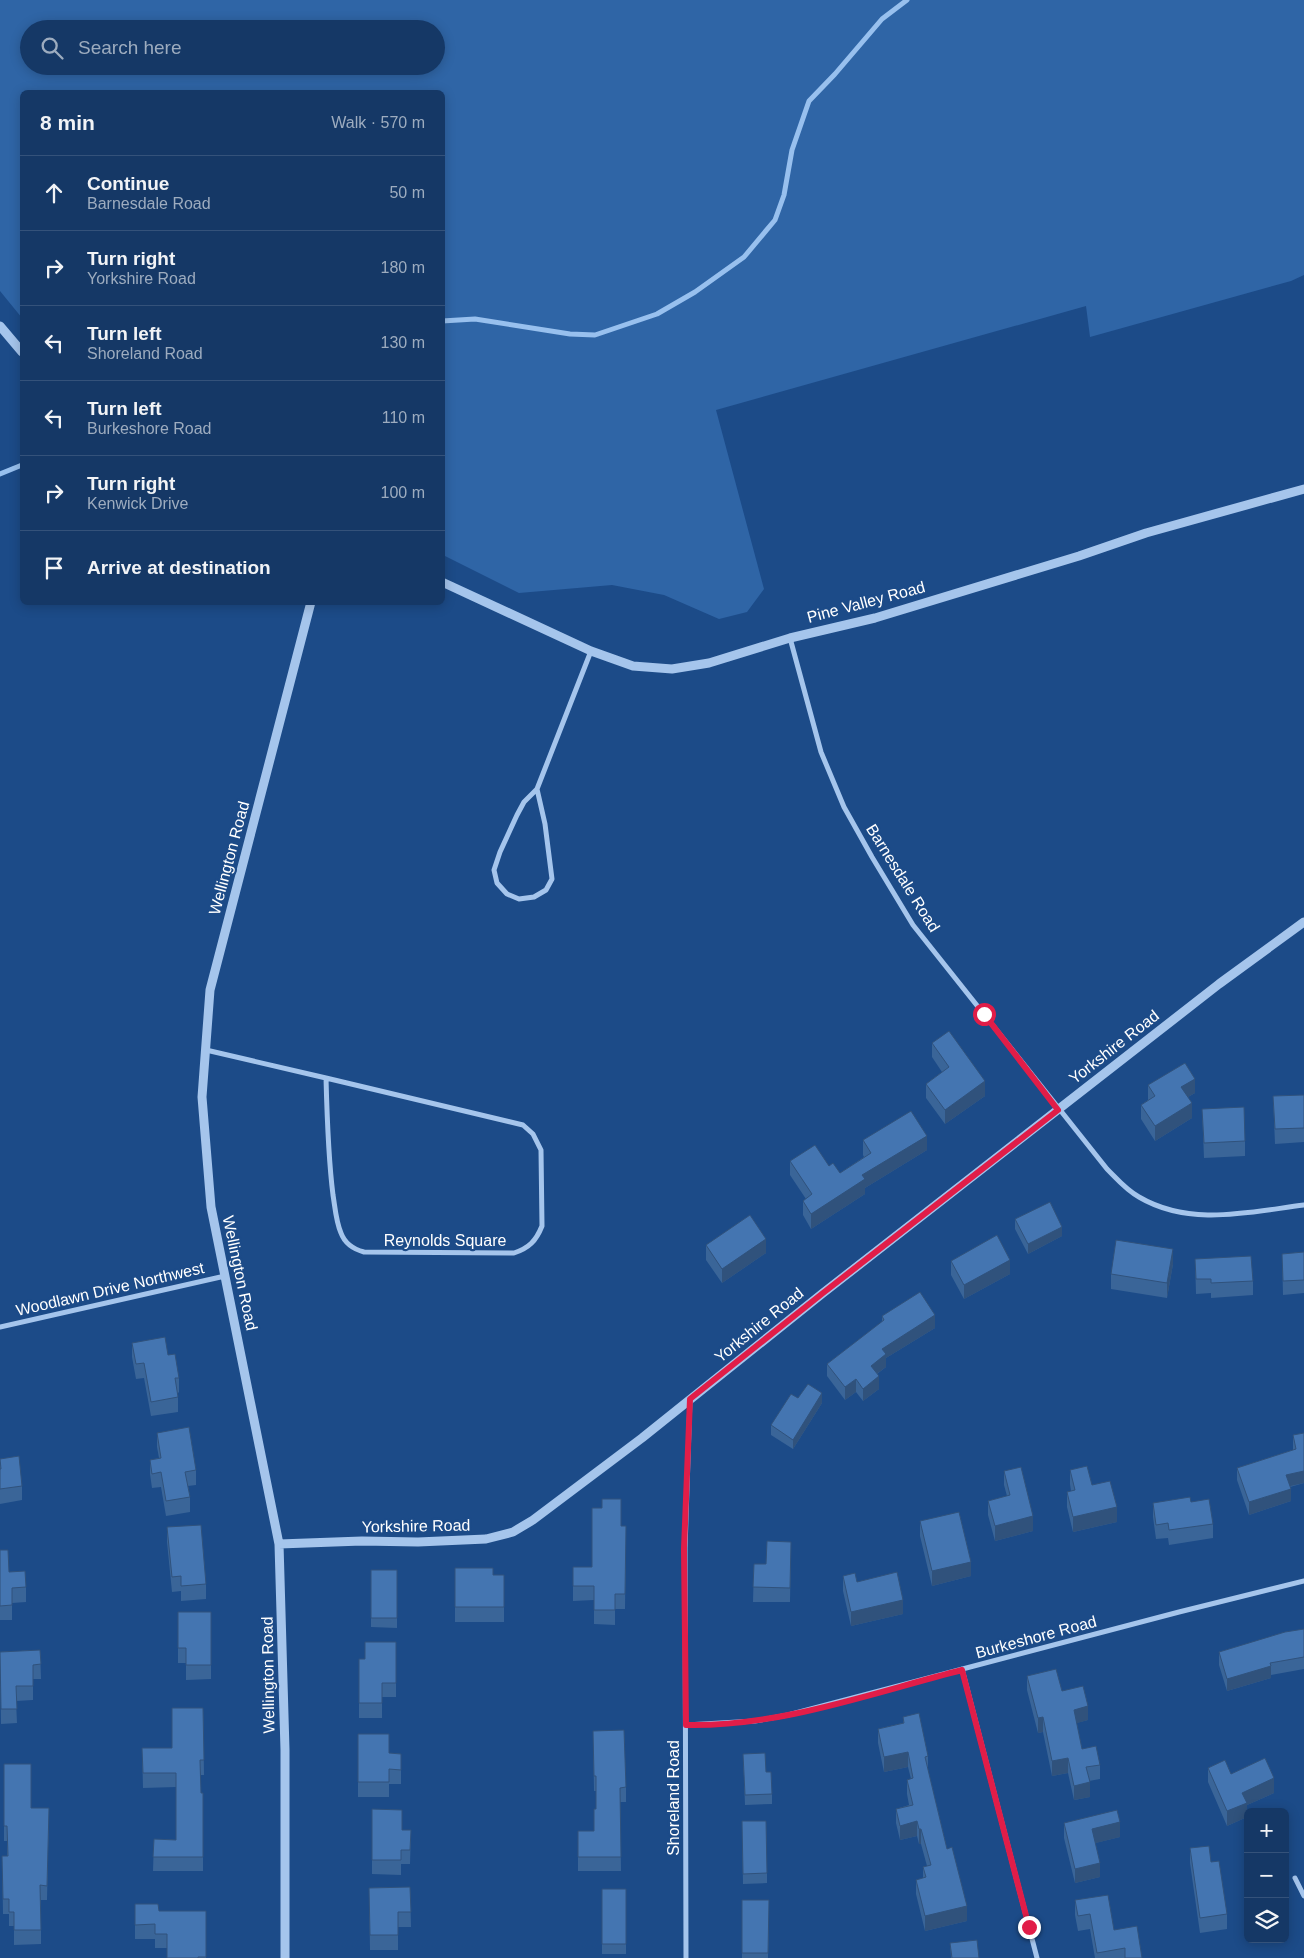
<!DOCTYPE html>
<html lang="en">
<head>
<meta charset="utf-8">
<style>
  :root { --surface:#153866; --page:#22436f; --text:#f1f3f6; --muted:#9dacbf; --line:#34527a }
  body { margin:0; font-family:Helvetica,sans-serif; background:var(--page); color:var(--text) }
  .controls { position:absolute; right:15px; bottom:15px; display:grid; overflow:hidden; border-radius:8px; box-shadow:0 2px 12px #0003 }
  .controls button { width:45px; height:45px; display:grid; place-items:center; padding:0; border:0; border-bottom:1px solid var(--line); background:var(--surface); color:var(--text); font:25px sans-serif }
  .stop { position:absolute; width:15px; height:15px; margin:-11px; border:4px solid #e11d48; border-radius:50%; background:#fff }
  .stop.end { background:#e11d48; border-color:#fff; box-shadow:0 1px 5px #0008 }
  .list { margin:0; padding:0; list-style:none }
  h2 { display:flex; justify-content:space-between; align-items:center; height:65px; margin:0; padding:0 20px; font-size:21px }
  h2 small { font-size:16px; font-weight:400; color:var(--muted) }
  .list li { display:grid; grid-template-columns:32px 1fr auto; gap:15px; align-items:center; box-sizing:border-box; height:75px; padding:0 20px; border-top:1px solid var(--line) }
  .list b { display:block; font-size:19px; white-space:nowrap }
  .list p { margin:0; font-size:16px; white-space:nowrap; color:var(--muted) }
  .list em { font-size:16px; font-style:normal; color:var(--muted) }
  .icon { flex:none; width:28px; height:28px; fill:none; stroke:currentColor; stroke-width:2; stroke-linecap:round; stroke-linejoin:round }
  .map { position:relative; flex:none; width:1304px; height:1958px; overflow:hidden }
  .search { position:absolute; background:var(--surface); box-shadow:0 2px 12px #0003; left:20px; top:20px; width:425px; height:55px; display:flex; align-items:center; gap:12px; box-sizing:border-box; padding:0 18px; border-radius:28px; color:var(--muted); font-size:19px }
  .panel { position:absolute; background:var(--surface); box-shadow:0 2px 12px #0003; left:20px; top:90px; width:425px; height:515px; border-radius:8px }
  .map>svg:first-child { display:block }
  .green { fill:#2f65a6; fill-rule:evenodd }
  .lines { fill:none; stroke-linecap:round; stroke-linejoin:round }
  .stream { stroke:#98c0ee; stroke-width:5 }
  .minor { stroke:#a5c5ec; stroke-width:5 }
  .tertiary { stroke:#a5c5ec; stroke-width:9 }
  .wall { fill:#3a6598 }
  .shaded-wall { fill:#30527c }
  .building { fill:#4475b1; stroke:#30527c }
  .route { stroke:#e11d48; stroke-width:6 }
  .labels { text-anchor:middle; dominant-baseline:central; stroke-width:4.5; stroke-linejoin:round; paint-order:stroke }
  .street-label { font-size:16px; fill:#fff; stroke:#1c4b88 }
</style>
</head>
<body>
<div class="map">
<svg width="1304" height="1958" viewBox="0 0 1304 1958">
  <rect width="100%" height="100%" fill="#1c4b88"/>
  <!-- green -->
  <path class="green" d="M0,0h1304v275l-13,6 -201,56 -4,-31 -370,104 48,179 -17,23 -28,7 -55,-24 -52,-10 -93,8 -76,-38 -1,-463h-420v226l-22,-27zM29,29h407v37h-407z"/>
  <g class="lines">
    <!-- stream -->
    <path class="stream" d="M442,321l33,-2 95,15 25,1 62,-21 38,-22 49,-35 31,-37 9,-25 8,-45 17,-49 26,-27 47,-55 25,-19
      M0,474l22,-9"/>
    <!-- minor -->
    <path class="minor" d="M790,638l31,114 23,55 28,50 41,68 194,244c10,10 19,21 32,28 51,30 110,15 165,8
      M537,789l-13,13 -7,13 -17,37 -6,18 3,13 10,11 12,5 15,-2 12,-7 6,-11 -7,-55 -8,-35 54,-138
      M206,1050l120,28
      M326,1078l197,47 10,9 8,16 1,76c-6,15 -13,22 -28,27l-150,-1c-11,-3 -19,-8 -23,-19 -5,-11 -6,-26 -8,-38 -5,-39 -6,-78 -7,-117z
      M0,1327l225,-51
      M962,1669l75,289
      M686,1725l69,-4 33,-6 391,-103 125,-31
      M1295,1878l9,18
      M686,1958l-1,-409 5,-150"/>
    <!-- tertiary -->
    <path class="tertiary" d="M0,326l22,26
      M442,582l149,69 42,15 39,3 37,-6 81,-25 85,-20 204,-62 67,-23 158,-44
      M279,1544l83,-3 56,1 68,-3 27,-7 20,-12 109,-82 181,-145 396,-309 85,-62
      M285,1958v-208l-6,-206 -68,-337 -9,-110 8,-107 101,-388"/>
  </g>
  <!-- wall -->
  <path class="wall" d="M932,1043l53,53 -40,28 -19,-26v-14l16,-12 -10,-15z
    M1148,1085l47,8 -7,4 4,21 -37,23 -14,-22v-14l7,-5z
    M1304,1095v47l-29,2 -2,-48z
    M1202,1109l43,32v15l-41,2z
    M863,1140l64,10 -62,38v6l-54,35 -8,-14v-14l3,-2 -16,-24v-14l39,5 11,7 24,-16 -1,-2z
    M1015,1219l47,17 -34,18 -13,-25z
    M706,1245l60,8 -44,30 -16,-23z
    M1304,1252v41l-21,2 -1,-41z
    M1195,1259l58,22v14l-42,3v-5l-15,1z
    M951,1261l59,13 -46,25 -13,-24z
    M1173,1264l-6,34 -56,-9v-15z
    M882,1316l53,12 -49,30v9l-9,7 2,15 -16,12 -7,-9 -11,8 -18,-24v-12l55,-42z
    M132,1343l36,12 11,23v14l-1,1v19l-27,4 -7,-38 -8,1 -4,-22z
    M798,1398l24,5 -29,46 -22,-14v-10z
    M157,1433l39,37v15l-8,1 2,11v15l-24,4 -5,-29 -9,1 -2,-14v-14l9,-2 -2,-11z
    M1304,1433v50l-14,4 1,14 -42,14 -12,-35v-12l56,-18v-15z
    M0,1459l22,27v14l-22,4z
    M1070,1470l22,15 25,37 -44,10 -6,-25v-15l4,-1 -1,-7z
    M1004,1471l29,60 -38,10 -7,-26v-14l19,-5 -3,-11z
    M1191,1502l22,22v14l-44,7 -1,-7 -12,1 -3,-22v-14z
    M920,1521l51,55 -39,10 -12,-50z
    M621,1526h5l-1,83h-10v16l-21,-1v-24l-21,1v-34h19z
    M167,1527l39,57v15l-25,2v-10l-9,1 -5,-50z
    M791,1542l-1,60h-37l1,-38h12z
    M0,1550l9,22 17,15v15l-14,1v17h-12z
    M455,1568l38,7h11v47h-49z
    M371,1570h26v58l-26,-1z
    M843,1576l60,38 -52,12 -8,-35z
    M178,1612h33v67l-25,1v-17h-8z
    M1304,1629v40l-33,6v3l-44,13 -8,-26v-13z
    M396,1642v55h-14v21h-23v-59h6z
    M40,1650l1,29h-8v21l-17,1 1,22 -16,1 -1,-72z
    M1027,1676l35,15 26,29 -12,3 6,26 18,16v14l-11,2 1,16 -16,3 -6,-27 -16,3 -9,-44 -5,1 -11,-43z
    M203,1708l1,67h-4l1,18h2v78h-50l1,-32 22,1v-53l-33,1 -1,-40h30z
    M903,1717l25,39v15l19,78 20,72 -42,10 -9,-37v-14l7,-2v-11l4,-1 -6,-22h-2l-2,-8 -17,4 -4,-17v-14l13,-4 -2,-11v-14l4,-1 -3,-12 -24,5 -6,-29v-14l25,-6z
    M593,1731l33,56v15h-6l1,69h-43v-40h16l2,-22v-18h-2z
    M358,1734l31,19 12,1v30h-12v13h-31z
    M743,1754l23,18 6,22v10l-27,1z
    M4,1764l27,44h18l-2,92h-6v44l-27,1v-19h-5v-12h-6l-1,-58h5v-15h-3z
    M1208,1768l23,6 43,19 -27,12v12l-20,9 -19,-44z
    M372,1809l30,21h9l-1,34h-9v11l-29,-1z
    M742,1821l25,52v10l-24,1z
    M1064,1823l56,14 -25,6 5,34 -25,6 -11,-45z
    M1190,1848l21,14 16,52v15l-27,4 -10,-70z
    M410,1887l1,40h-13v23h-28l-1,-62z
    M602,1889h24v65h-24z
    M742,1900h27l-1,58h-26z
    M1075,1900l39,30 28,28h-47l-5,-29 -12,2 -3,-16z
    M135,1904l24,7h47v47h-39v-10h-12v-9h-20z
    M950,1943l29,15h-28z"/>
  <!-- shaded-wall -->
  <path class="shaded-wall" d="M1195,1079v14l-14,8v-14z
    M985,1081v15l-40,28v-14z
    M1192,1103v15l-37,23v-15z
    M927,1136v14l-62,38v6l-54,35v-15l51,-39z
    M1062,1227v9l-34,18v-10z
    M766,1239v14l-44,30v-14z
    M1173,1249v15l-6,34v-15z
    M1010,1260v14l-46,25v-14z
    M935,1315v13l-49,30v9l-15,11v-12l11,-17z
    M879,1376v13l-16,12v-12z
    M856,1379v13l-11,8v-13z
    M822,1393v10l-29,46v-9z
    M1304,1471v12l-18,4v-12z
    M1291,1489v12l-42,14v-13z
    M1117,1507v15l-44,10v-15z
    M1033,1516v15l-38,10v-15z
    M971,1562v14l-39,10v-15z
    M903,1600v14l-52,12v-14z
    M1271,1666v12l-44,13v-12z
    M1088,1706v14l-14,4v-14z
    M1043,1717v15l-5,1v-15z
    M908,1752v15l-24,5v-15z
    M1068,1758v15l-16,3v-15z
    M1274,1778v15l-27,12v12l-20,9v-15l15,-18z
    M1090,1782v15l-16,3v-14z
    M917,1821v15l-17,4v-14z
    M1120,1822v15l-28,7v-15z
    M919,1829h2v15h-2z
    M1100,1863v14l-25,6v-14z
    M967,1906v15l-42,10v-15z"/>
  <!-- building -->
  <path class="building" d="M949,1031l36,50 -40,29 -19,-26 23,-17 -17,-24z
    M1185,1063l10,16 -14,8 11,16 -37,23 -14,-21 14,-9 -7,-11z
    M1304,1095v33l-29,1 -2,-33z
    M1244,1107l1,34 -41,2 -2,-34z
    M911,1111l16,25 -65,39 3,4 -54,35 -8,-13 9,-7 -22,-33 25,-16 14,21 4,-3 7,10 31,-20 -8,-13z
    M1050,1202l12,25 -34,17 -13,-25z
    M750,1215l16,24 -44,30 -16,-24z
    M997,1235l13,25 -46,25 -13,-24z
    M1116,1240l57,9 -6,34 -56,-9z
    M1304,1252v28l-21,1 -1,-27z
    M1251,1256l2,25 -42,2v-4h-15l-1,-20z
    M920,1292l15,23 -53,34 4,5 -15,12 8,10 -16,13 -7,-10 -11,8 -18,-23 57,-44 -2,-4z
    M165,1337l3,18 7,-1 4,24h-4l3,19 -27,5 -7,-39 -8,1 -4,-21z
    M808,1384l14,9 -29,47 -22,-15 20,-31 7,4z
    M189,1427l7,43 -11,2 5,25 -24,4 -5,-29 -9,2 -2,-14 11,-2 -4,-25z
    M1304,1433v38l-18,4 5,14 -42,13 -12,-34 59,-19 -3,-14z
    M19,1456l3,30 -22,3v-20h1l-1,-10z
    M1087,1466l5,19 18,-4 7,26 -44,10 -6,-25 8,-2 -5,-20z
    M1021,1467l12,49 -38,10 -7,-25 22,-6 -6,-24z
    M1190,1497l1,5 18,-3 4,25 -44,6 -1,-7 -12,2 -3,-22z
    M602,1499h19v27h5l-1,68h-10v16h-21v-24h-21v-19h19v-59h10z
    M959,1512l12,50 -39,9 -12,-50z
    M201,1525l5,59 -25,2v-10l-9,1 -5,-50z
    M767,1541l24,1 -1,46 -37,-1 1,-23h12z
    M0,1550h8l1,22 16,-1 1,16 -14,1v17l-12,1z
    M455,1568h38v7h11v32h-49z
    M371,1570h26v48h-26z
    M897,1572l6,28 -52,12 -8,-36 12,-3 2,9z
    M178,1612h33v53h-25v-17h-8z
    M1304,1629v28l-34,6 1,3 -44,13 -8,-27 66,-20z
    M365,1642h31v41h-14v20h-23v-44h6z
    M40,1650l1,14 -8,1v21h-17l1,23h-16l-1,-57z
    M1056,1669l6,22 21,-5 5,20 -14,4 8,39 14,-3 4,19 -14,2 4,15 -16,4 -6,-28 -16,3 -9,-44 -5,1 -11,-42z
    M172,1708h31l1,52h-4l1,33h2v64h-50l1,-18 22,1v-67h-33l-1,-25h30z
    M919,1713l9,43 -3,1 22,92 5,-2 15,59 -42,10 -9,-36 10,-3 -3,-10 8,-2 -10,-36h-2l-2,-8 -17,5 -4,-17 17,-4 -6,-25 6,-2 -5,-26 -24,5 -6,-28 26,-6 -1,-6z
    M624,1730l2,57 -6,1 1,69h-43v-26h16v-22h2v-33h-2l-1,-45z
    M358,1734h31v19l12,1v16l-12,-1v13h-31z
    M765,1753l1,19h5l1,22 -27,1 -2,-41z
    M1265,1758l9,20 -32,15 5,10 -20,8 -19,-43 17,-8 6,14z
    M4,1764h27v44h18l-2,78 -7,-1 1,45h-27v-18h-5v-13h-6l-1,-43h6l-1,-30h-3z
    M372,1809l30,1v20h9l-1,20h-9v10h-29z
    M1117,1810l3,12 -28,7 8,34 -25,6 -11,-46z
    M742,1821h24l1,52 -24,1z
    M1209,1846l2,16 8,-1 8,53 -27,4 -10,-70z
    M410,1887l1,25h-13v23h-28l-1,-47z
    M602,1889h24v55h-24z
    M1108,1895l6,35 23,-4 5,32h-17v-10l-28,5 -7,-39 -12,2 -3,-16z
    M742,1900h27l-1,53h-26z
    M135,1904h23l1,7h47v46h-8v1h-31v-24h-12v-10l-20,1z
    M977,1940l2,18h-27l-2,-15z"/>
  <g class="lines">
    <!-- route -->
    <path class="route" d="M984,1014l74,96 -235,183 -133,106 -6,150 2,176c94,2 185,-32 276,-55l67,257"/>
  </g>
  <g class="labels">
    <!-- street labels -->
    <g class="street-label">
      <text transform="translate(866 602) rotate(-15)">Pine Valley Road</text>
      <text transform="translate(229 858) rotate(-75)">Wellington Road</text>
      <text transform="translate(903 878) rotate(58)">Barnesdale Road</text>
      <text transform="translate(1114 1047) rotate(-38)">Yorkshire Road</text>
      <text x="445" y="1240">Reynolds Square</text>
      <text transform="translate(240 1273) rotate(78)">Wellington Road</text>
      <text transform="translate(110 1289) rotate(-13)">Woodlawn Drive Northwest</text>
      <text transform="translate(759 1325) rotate(-39)">Yorkshire Road</text>
      <text transform="translate(416 1526) rotate(-1)">Yorkshire Road</text>
      <text transform="translate(1036 1637) rotate(-15)">Burkeshore Road</text>
      <text transform="translate(268 1675) rotate(-91)">Wellington Road</text>
      <text transform="translate(673 1798) rotate(-90)">Shoreland Road</text>
    </g>
  </g>
</svg>
<div class="controls">
<button>+</button>
<button>−</button>
<button><svg class="icon" aria-label="layers" viewBox="0 0 24 24"><path d="M12 4l9 5-9 5-9-5zM3 14l9 5 9-5"/></svg></button>
</div>
<div class="stop" style="left:984px;top:1014px"></div>
<div class="stop end" style="left:1029px;top:1927px"></div>
<div class="search"><svg class="icon" aria-label="search" viewBox="0 0 24 24"><circle cx="10" cy="10" r="6"/><path d="M15 15l6 6"/></svg>Search here</div>
<section class="panel">
<h2>8 min<small>Walk · 570 m</small></h2>
<ul class="list">
<li><svg class="icon" aria-label="ahead" viewBox="0 0 24 24"><path d="M12 20V5M6 11l6-6 6 6"/></svg><div><b>Continue</b><p>Barnesdale Road</p></div><em>50 m</em></li>
<li><svg class="icon" aria-label="right" viewBox="0 0 24 24"><path d="M7 20v-9h11M14 6l5 5-5 5"/></svg><div><b>Turn right</b><p>Yorkshire Road</p></div><em>180 m</em></li>
<li><svg class="icon" aria-label="left" viewBox="0 0 24 24"><path d="M17 20v-9H6M10 6l-5 5 5 5"/></svg><div><b>Turn left</b><p>Shoreland Road</p></div><em>130 m</em></li>
<li><svg class="icon" aria-label="left" viewBox="0 0 24 24"><path d="M17 20v-9H6M10 6l-5 5 5 5"/></svg><div><b>Turn left</b><p>Burkeshore Road</p></div><em>110 m</em></li>
<li><svg class="icon" aria-label="right" viewBox="0 0 24 24"><path d="M7 20v-9h11M14 6l5 5-5 5"/></svg><div><b>Turn right</b><p>Kenwick Drive</p></div><em>100 m</em></li>
<li><svg class="icon" aria-label="arrive" viewBox="0 0 24 24"><path d="M6 21V4h12l-3 4 3 4H6"/></svg><div><b>Arrive at destination</b></div></li>
</ul>
</section>
</div>
</body>
</html>
